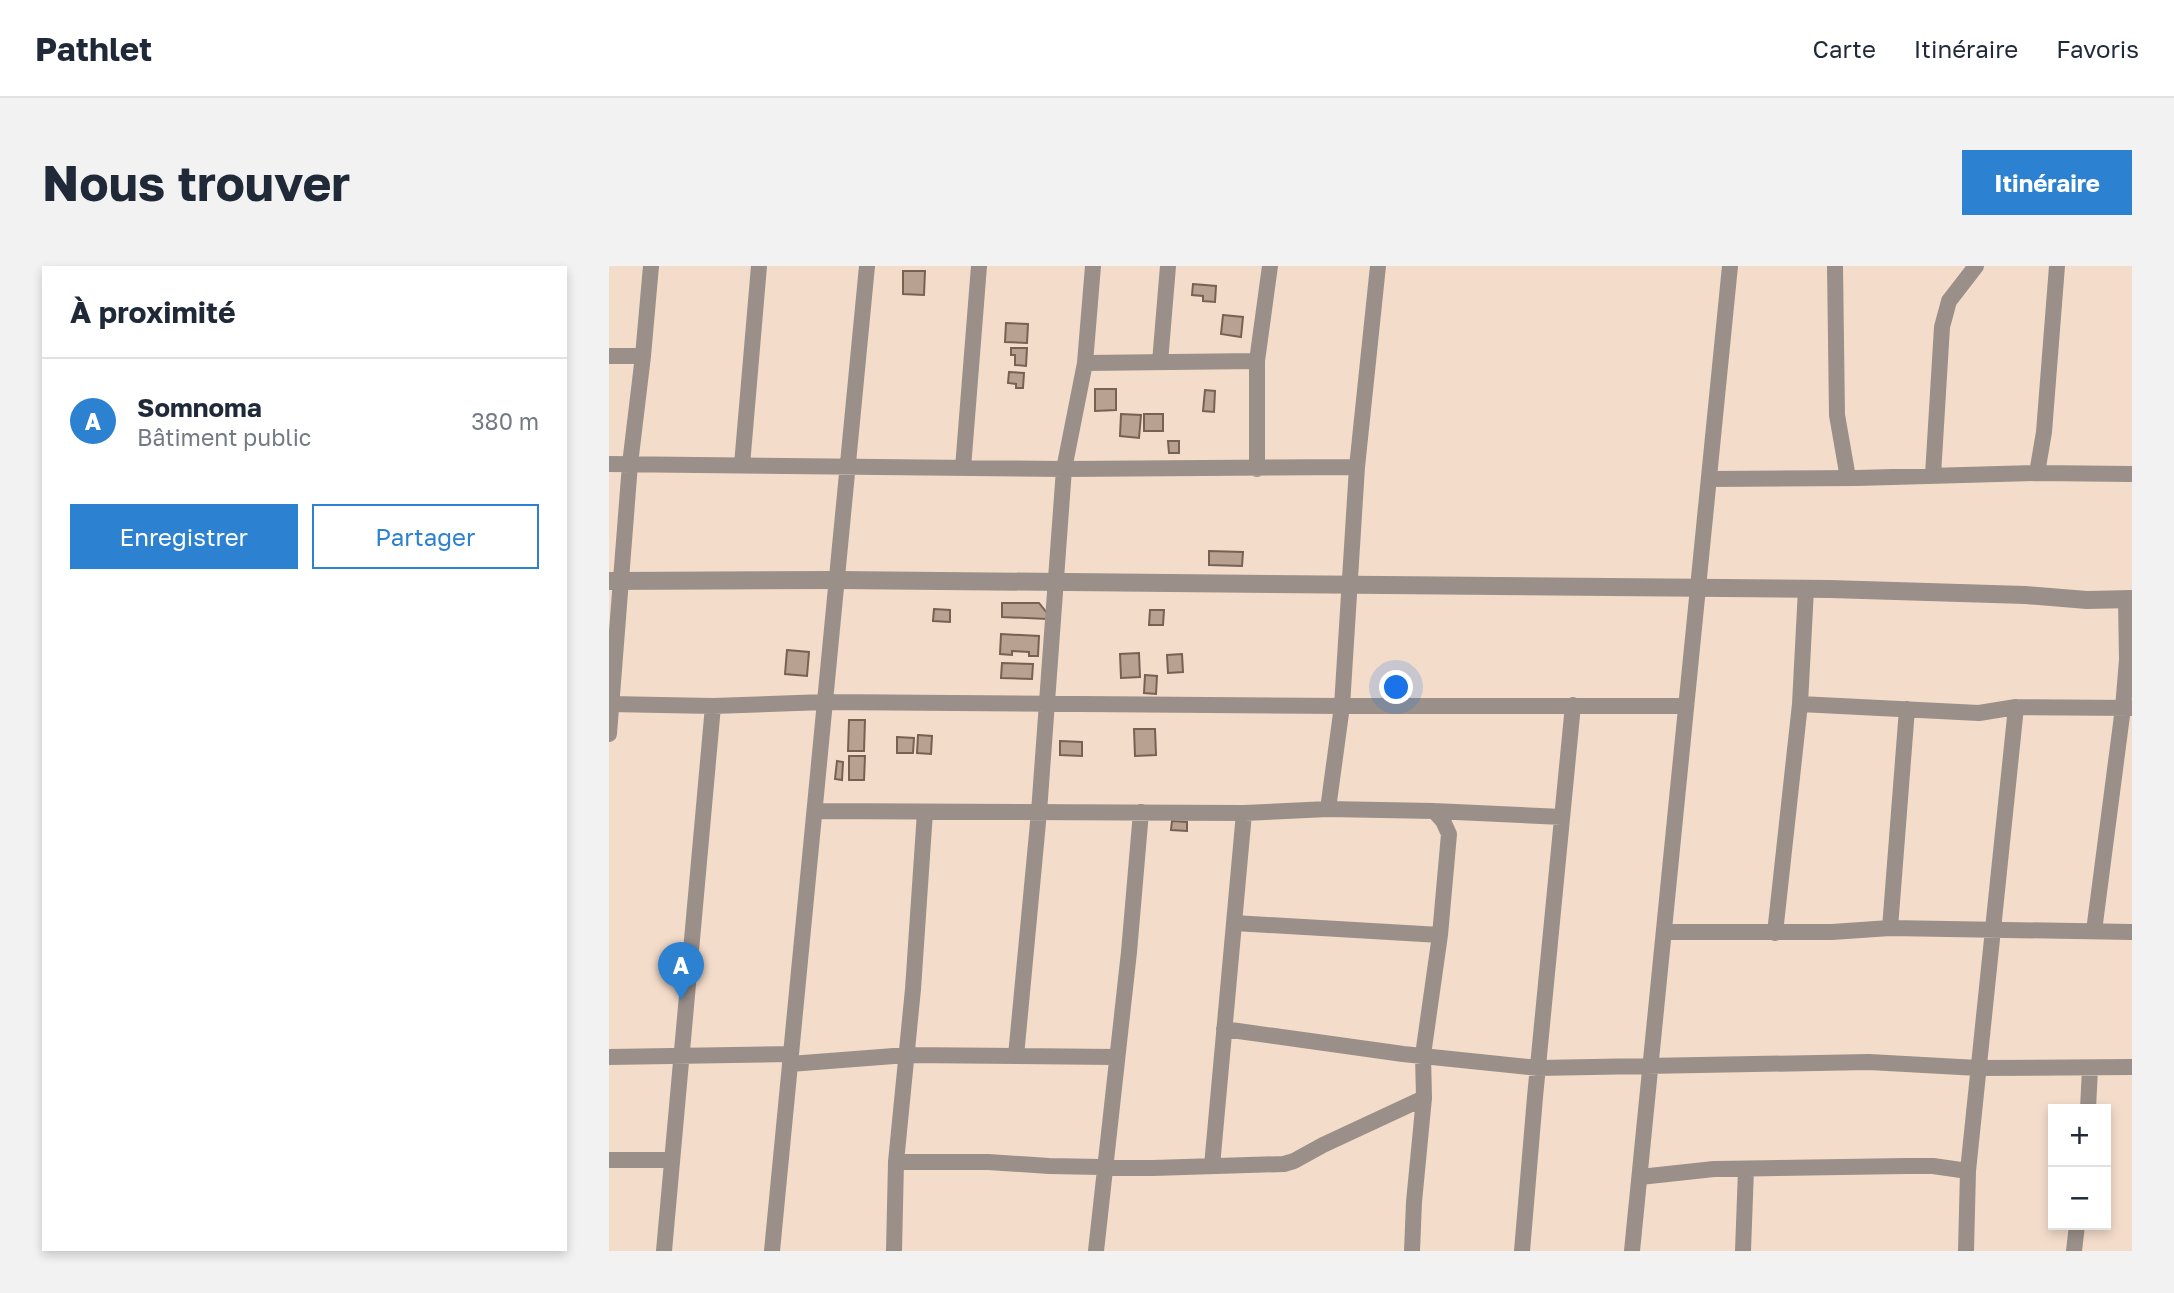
<!DOCTYPE html>
<html lang="fr">
<head>
<meta charset="utf-8">
<style>
  :root { --surface:#fff; --page:#f2f2f3; --text:#1f2937; --muted:#747a83; --line:#e0e1e3; --accent:#2c82d0 }
  body { margin:0; font-family:"Golos Text",sans-serif; background:var(--page); color:var(--text) }
  .controls { position:absolute; right:21px; bottom:21px; display:grid; overflow:hidden; border-radius:0px; box-shadow:0 4px 10px #0003 }
  .controls button { width:63px; height:63px; display:grid; place-items:center; padding:0; border:0; border-bottom:2px solid var(--line); background:var(--surface); color:var(--text); font:35px sans-serif }
  .you { position:absolute; left:788px; top:422px; width:24px; height:24px; margin:-18px; border:5px solid #fff; border-radius:50%; background:#1a73e8; box-shadow:0 0 0 10px #1a73e833 }
  .badge { display:grid; place-items:center; width:46px; height:46px; border-radius:50%; background:var(--accent); color:#fff; font-size:23px; font-weight:700 }
  .pin { position:absolute; translate:-50% -58px; filter:drop-shadow(0 2px 4px #0008) }
  .pin::after { content:''; position:absolute; top:37px; width:24px; height:21px; background:inherit; clip-path:polygon(0 0,100% 0,50% 100%) }
  .list { margin:0; padding:0; list-style:none }
  h2 { display:flex; justify-content:space-between; align-items:center; height:91px; margin:0; padding:0 28px; font-size:30px }
  h2 small { font-size:23px; font-weight:400; color:var(--muted) }
  .list li { display:grid; grid-template-columns:46px 1fr auto; gap:21px; align-items:center; box-sizing:border-box; height:126px; padding:0 28px; border-top:2px solid var(--line) }
  .list b { display:block; font-size:26px; white-space:nowrap }
  .list p { margin:0; font-size:23px; white-space:nowrap; color:var(--muted) }
  .list em { font-size:23px; font-style:normal; color:var(--muted) }
  .actions { display:flex; gap:14px; padding:21px 28px }
  .actions a { flex:1; padding:16px 0; border:2px solid var(--accent); border-radius:0px; text-align:center; font-size:24px; color:var(--accent) }
  .actions .main { background:var(--accent); color:#fff }
  .map { position:relative; flex:none; width:1523px; height:985px; overflow:hidden; border-radius:0px }
  header { display:flex; align-items:center; gap:42px; box-sizing:border-box; height:98px; padding:0 35px; background:var(--surface); border-bottom:2px solid var(--line) }
  header strong { font-size:33px }
  nav { display:flex; gap:38px; margin-inline-start:auto; font-size:24px }
  .intro { display:flex; align-items:center; justify-content:space-between; box-sizing:border-box; height:168px; padding:0 42px }
  h1 { margin:0; font-size:49px }
  .button { padding:18px 32px; border-radius:0px; background:var(--accent); color:#fff; font-size:24px; font-weight:700 }
  main { display:flex; gap:42px; padding:0 42px }
  aside { flex:1; background:var(--surface); border-radius:0px; box-shadow:0 4px 10px #0003 }
  .map>svg:first-child { display:block }
  .building { fill:#b9a192; stroke:#766153; stroke-width:2 }
  .lines { fill:none; stroke-linecap:round; stroke-linejoin:round }
  .minor { stroke:#9a9089; stroke-width:16 }
  .tertiary { stroke:#9a9089; stroke-width:18 }
</style>
</head>
<body>
<header>
<strong>Pathlet</strong>
<nav><a>Carte</a><a>Itinéraire</a><a>Favoris</a></nav>
</header>
<div class="intro"><h1>Nous trouver</h1><a class="button">Itinéraire</a></div>
<main>
<aside>
<h2>À proximité<small></small></h2>
<ul class="list">
<li><span class="badge">A</span><div><b>Somnoma</b><p>Bâtiment public</p></div><em>380 m</em></li>
</ul>
<div class="actions"><a class="main">Enregistrer</a><a>Partager</a></div>
</aside>
<div class="map">
<svg width="1523" height="985" viewBox="0 0 1523 985">
  <rect width="100%" height="100%" fill="#f4dccb"/>
  <!-- building -->
  <path class="building" d="M294,5h22l-1,24 -21,-1z
    M584,18l23,2 -1,16 -12,-1v-5l-11,-1z
    M614,49l20,2 -2,20 -20,-3z
    M397,57l22,1 -1,19 -22,-1z
    M402,82h16l-1,18 -11,-1v-10h-4z
    M400,106l15,1 -1,15h-7v-4l-8,-1z
    M486,123h21v21l-21,1z
    M596,124l10,1 -1,21 -11,-1z
    M512,148l20,1 -2,23 -19,-2z
    M535,148h19v17h-19z
    M559,175h11v12h-10z
    M600,285l34,1 -1,14 -33,-1z
    M393,337h37l8,10v6l-45,-2z
    M325,343l16,1v12l-17,-1z
    M541,344h14l-1,15h-14z
    M392,368l38,2 -1,20h-9v-4l-17,-1v4l-12,-1z
    M178,384l22,2 -2,24 -22,-2z
    M530,387l1,24 -19,1 -1,-24z
    M573,388l1,18 -15,1 -1,-18z
    M393,397l31,1 -1,15 -31,-1z
    M536,409l12,1 -1,18 -12,-1z
    M240,454h16l-1,31h-16z
    M525,463h21l1,26 -21,1z
    M309,469l14,1 -1,18 -14,-1z
    M288,471l17,1 -1,15h-16z
    M451,475l22,1v14l-22,-1z
    M240,490h16l-1,24h-15z
    M228,495l6,1 -1,18 -7,-1z
    M563,555l15,1v9l-16,-1z"/>
  <g class="lines">
    <!-- minor -->
    <path class="minor" d="M1226,0l2,149 11,63
      M0,90h34
      M551,96l8,-96
      M476,97l172,-2
      M0,198l455,5 293,-2
      M133,199l17,-199
      M354,202l16,-202
      M648,203v-108l13,-95
      M1428,207l7,-41 13,-166
      M1324,209l9,-148 7,-26 27,-35
      M1100,213l148,-1 180,-5 95,1
      M0,438l104,2 112,-4 517,4h344
      M1191,438l179,9 37,-6 116,1
      M0,468l21,-270 13,-108 8,-90
      M719,543l14,-103 15,-239 21,-201
      M207,545l428,2 84,-4 106,2 128,6
      M625,657l206,12
      M1281,662l17,-219
      M1485,665l29,-223 4,-48 -1,-61
      M1055,666h168l58,-4 242,4
      M1166,667l25,-229 6,-115
      M615,763l179,25 135,14 331,-6 109,6 154,-1
      M407,790l23,-244 25,-343 21,-106 8,-97
      M0,791l182,-3
      M181,798l117,-9 209,2
      M1479,843l2,-41
      M0,894h63
      M287,896h92l61,4 104,2 131,-4 10,-3 29,-16 101,-47
      M603,900l32,-353
      M1031,911l74,-8 192,-3h27l35,5
      M55,985l49,-545
      M163,985l95,-985
      M285,985l2,-89 17,-173 12,-177
      M487,985l33,-299 12,-140
      M803,985l2,-49 10,-104 -1,-43 17,-120 9,-101 -6,-13 -9,-10
      M913,985l13,-154 38,-392
      M1023,985l98,-985
      M1134,985l3,-82
      M1357,985l2,-80 48,-464
      M1465,985l3,-26"/>
    <!-- tertiary -->
    <path class="tertiary" d="M0,315l228,-1 993,9 195,6 62,5 45,-1"/>
  </g>
</svg>
<div class="controls">
<button>+</button>
<button>−</button>
</div>
<div class="you"></div>
<div class="pin badge" style="left:72px;top:734px">A</div>
</div>
</main>
</body>
</html>
